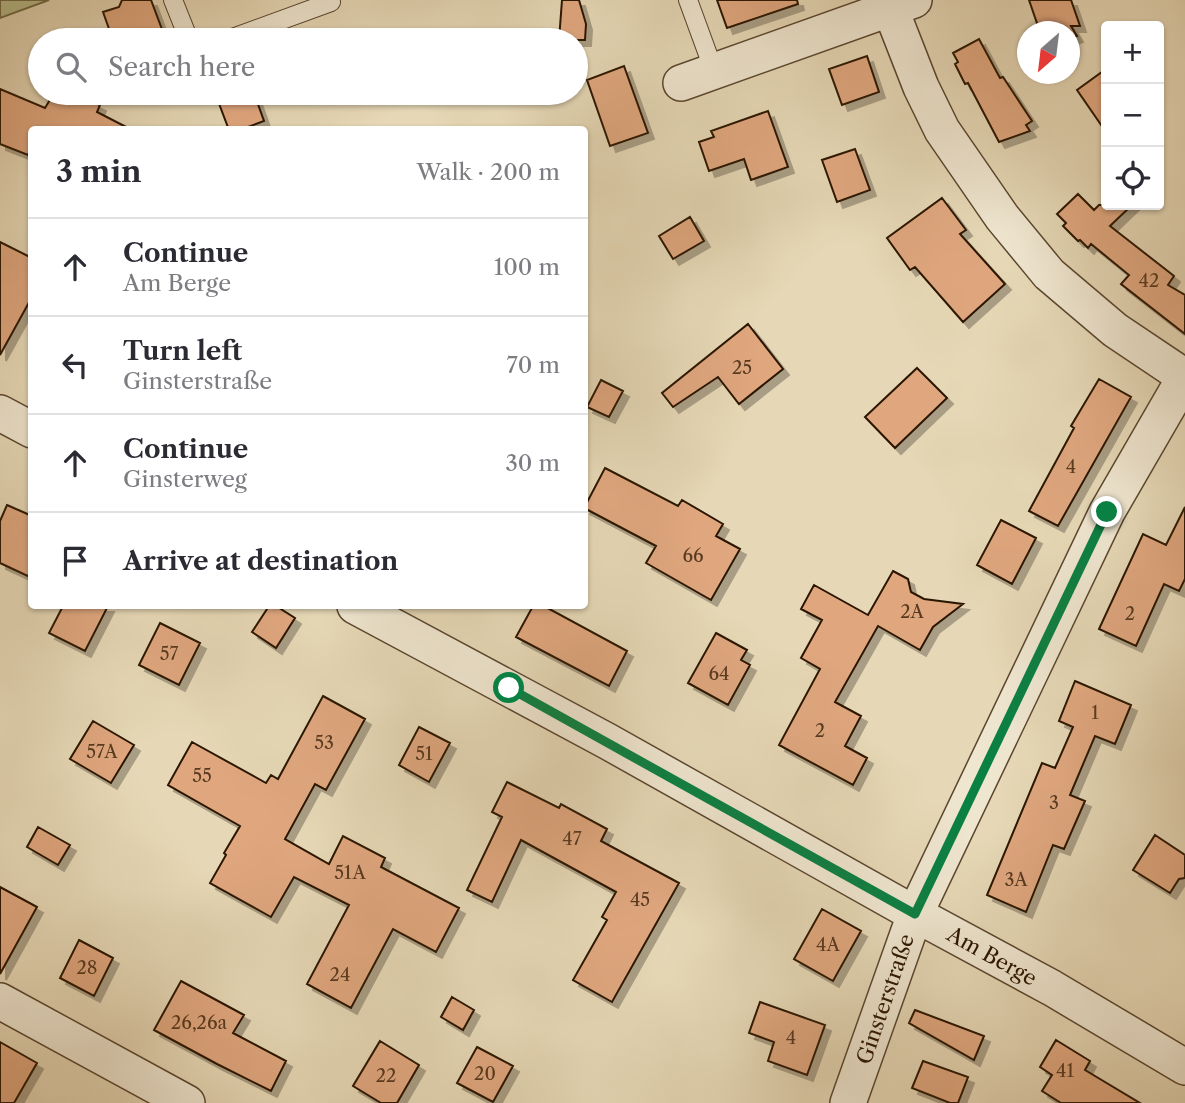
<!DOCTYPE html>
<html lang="en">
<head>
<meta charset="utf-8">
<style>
  :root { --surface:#fff; --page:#f2f2f3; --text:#2b2b33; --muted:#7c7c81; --line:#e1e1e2 }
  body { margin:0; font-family:"Libre Caslon Text",serif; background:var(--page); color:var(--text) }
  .controls { position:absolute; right:21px; top:21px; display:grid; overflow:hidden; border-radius:7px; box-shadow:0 2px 5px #0004 }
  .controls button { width:63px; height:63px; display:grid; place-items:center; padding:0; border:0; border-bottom:2px solid var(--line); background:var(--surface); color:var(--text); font:35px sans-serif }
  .compass { position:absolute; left:1017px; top:21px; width:63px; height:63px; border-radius:50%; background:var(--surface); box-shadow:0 2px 5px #0004; rotate:208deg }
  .stop { position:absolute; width:21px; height:21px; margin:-16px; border:5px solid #0b8043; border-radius:50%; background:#fff }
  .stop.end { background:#0b8043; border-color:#fff; box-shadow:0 2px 7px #0008 }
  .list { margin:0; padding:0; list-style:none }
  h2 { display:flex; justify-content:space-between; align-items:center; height:91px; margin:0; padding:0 28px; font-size:30px }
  h2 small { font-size:23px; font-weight:400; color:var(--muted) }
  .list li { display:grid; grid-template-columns:46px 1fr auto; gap:21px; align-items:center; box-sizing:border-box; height:98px; padding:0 28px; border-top:2px solid var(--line) }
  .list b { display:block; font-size:26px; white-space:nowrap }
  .list p { margin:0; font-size:23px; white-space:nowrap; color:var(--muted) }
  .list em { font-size:23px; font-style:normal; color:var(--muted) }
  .icon { flex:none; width:38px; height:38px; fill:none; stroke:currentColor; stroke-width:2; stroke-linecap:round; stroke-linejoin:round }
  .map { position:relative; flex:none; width:1185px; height:1103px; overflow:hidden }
  .search { position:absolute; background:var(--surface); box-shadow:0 2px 5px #0004; left:28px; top:28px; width:560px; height:77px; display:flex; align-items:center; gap:18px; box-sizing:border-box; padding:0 24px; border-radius:38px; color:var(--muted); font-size:26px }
  .panel { position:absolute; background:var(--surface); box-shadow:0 2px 5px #0004; left:28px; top:126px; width:560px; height:483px; border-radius:7px }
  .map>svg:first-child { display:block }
  .green { fill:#b8be8c; stroke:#726a46; stroke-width:2 }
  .building { fill:#e0a77f; stroke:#2b1500; stroke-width:2; filter:url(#shadow) }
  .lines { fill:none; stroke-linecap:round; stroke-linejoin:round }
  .service-casing { stroke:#5a462e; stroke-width:20 }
  .minor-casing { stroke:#5a462e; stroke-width:38 }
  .service { stroke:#efe6d0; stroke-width:18 }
  .minor { stroke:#efe6d0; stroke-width:35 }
  .route { stroke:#0b8043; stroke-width:9 }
  .labels { text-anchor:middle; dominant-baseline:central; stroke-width:6; stroke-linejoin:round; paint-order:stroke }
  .number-label { font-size:18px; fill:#583a20 }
  .street-label { font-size:21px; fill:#2b1500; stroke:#efe6d0 }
</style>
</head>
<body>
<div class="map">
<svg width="1185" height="1103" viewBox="0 0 1185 1103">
  <defs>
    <filter id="shadow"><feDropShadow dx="6" dy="6" stdDeviation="0" flood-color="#0004"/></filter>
  </defs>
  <rect width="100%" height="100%" fill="#e6d8b6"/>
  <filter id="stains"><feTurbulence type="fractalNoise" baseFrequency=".00286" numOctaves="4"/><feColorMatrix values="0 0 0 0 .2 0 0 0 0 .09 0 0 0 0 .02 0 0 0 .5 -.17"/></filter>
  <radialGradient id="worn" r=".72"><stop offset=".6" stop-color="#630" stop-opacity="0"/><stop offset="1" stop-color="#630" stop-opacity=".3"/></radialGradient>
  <!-- green -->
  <path class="green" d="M0,0h49l-49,18z"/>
  <!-- building -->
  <path class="building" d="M122,0h29l15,40h-53l-10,-28 16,-5z
    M562,0h17l7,24 -1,16h-26z
    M717,0h80l1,4 -71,24z
    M1029,0h42l9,26h-9l6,10 -8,3v-7h-29z
    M979,39l21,39 3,-1 29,44 -6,4 4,6 -31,11 -31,-59 -3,1 -10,-20 3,-2 -5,-9z
    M867,56l12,36 -37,13 -13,-36z
    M624,66l24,67 -38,13 -23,-66z
    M1106,69v63l-29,-42z
    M0,89l45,19 9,-15h20l26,12 -3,7 35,18h-100v17l-4,8 -28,-11z
    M215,93h39l10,28 -24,9h-11z
    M768,111l20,56 -37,13 -7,-21 -35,12 -10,-29 15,-5 -3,-6z
    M855,149l15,41 -33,12 -15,-42z
    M1078,194l16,16 5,-5h33l-22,21 64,50 -6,9 17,10v39l-64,-50 8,-9 -38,-31 -3,4 -8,-8 -2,1 -15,-15 3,-3 -9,-9z
    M942,198l24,32 -6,4 45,50 -42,38 -48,-55 -5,3 -23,-32z
    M690,217l14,24 -31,18 -14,-23z
    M0,242l32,16v39l-32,58z
    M748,324l35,45 -44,35 -21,-27 -45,30 -11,-14z
    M917,368l30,30 -52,50 -30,-31z
    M1099,379l32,18 -73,129 -29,-15 45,-83 -3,-2z
    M601,380l22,11 -14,26 -22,-10z
    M605,468l73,38 4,-6 41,24 -7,12 24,13 -29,51 -65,-37 10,-17 -72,-38z
    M7,505l25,11v62l-32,-15v-42z
    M1185,507v72l-6,12 -15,-7 -28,62 -37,-17 44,-95 23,11z
    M1001,520l35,18 -24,46 -35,-19z
    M893,571l15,8 3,13 13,7 39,5 -30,23 -13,23 -42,-24 -43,76 26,14 -16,30 22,12 -14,27 -74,-40 41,-76 -19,-11 21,-38 -21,-11 13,-24 54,30z
    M63,606h45l-23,45 -36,-18z
    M269,606h7l19,12 -19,30 -24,-16z
    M533,606h11l83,45 -18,35 -93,-49z
    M160,623l40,20 -21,42 -40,-20z
    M716,633l31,17 -6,10 9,5 -22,40 -40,-22z
    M1075,681l56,24 -16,39 -20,-8 -25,59 15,6 -21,48 -11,-4 -27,67 -39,-17 55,-132 13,5 18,-41 -14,-6z
    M323,696l42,23 -39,71 -11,-6 -30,55 44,25 14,-28 42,22 -4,9 78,41 -23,44 -43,-23 -42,79 -44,-24 42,-79 -55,-28 -23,40 -61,-34 16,-28 -2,-2 16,-27 -72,-41 24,-43 74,41 5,-8 7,4z
    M93,721l41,24 -23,38 -41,-24z
    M419,727l31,16 -21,39 -30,-17z
    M507,782l52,26 2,-4 46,25 -6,12 78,42 -67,119 -39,-22 34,-60 -5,-3 14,-25 -95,-52 -29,62 -25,-12 35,-73 -10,-5z
    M38,827l32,18 -12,20 -31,-18z
    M1155,835l30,20v23l-6,1 -9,14 -37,-23z
    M0,887l37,20 -37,67z
    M822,909l39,22 -28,50 -39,-22z
    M79,940l34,18 -19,38 -34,-18z
    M181,981l63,34 -11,18 53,28 -15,30 -54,-27 -63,-34z
    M452,997l22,13 -11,20 -22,-13z
    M760,1002l65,23 -18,50 -39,-14 6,-19 -25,-9z
    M915,1010l69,26 -10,24 -65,-37z
    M1056,1040l34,21 -5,9 55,33h-79l-19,-12 10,-16 -12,-8z
    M380,1041l39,24 -22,38h-16l-28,-17z
    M0,1042l37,21 -23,40h-14z
    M477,1047l36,19 -20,36 -36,-19z
    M923,1061l45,16 -10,26h-8l-38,-15z"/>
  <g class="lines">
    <defs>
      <path id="service" d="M173,0l16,40
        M688,0l26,71
        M227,40l104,-38 -1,-2"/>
      <path id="minor" d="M887,0l34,87 21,43 60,87 47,57 66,56 70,47
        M681,83l233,-83
        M0,413l32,17
        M355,606l252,135 308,173 137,74 133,79
        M0,1001l187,102
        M848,1103l67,-189 192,-402 78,-135"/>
    </defs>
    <!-- service casing -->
    <use href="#service" class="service-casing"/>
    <!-- minor casing -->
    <use href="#minor" class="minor-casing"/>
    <!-- service -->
    <use href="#service" class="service"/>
    <!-- minor -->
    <use href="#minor" class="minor"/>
  </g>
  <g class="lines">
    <!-- route -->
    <path class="route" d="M509,688l406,226 192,-402"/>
  </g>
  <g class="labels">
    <!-- number labels -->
    <g class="number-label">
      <text x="1149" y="281">42</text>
      <text x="742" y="368">25</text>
      <text x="1071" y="467">4</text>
      <text x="693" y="556">66</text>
      <text x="912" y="612">2A</text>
      <text x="1130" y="614">2</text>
      <text x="169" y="654">57</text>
      <text x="719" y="674">64</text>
      <text x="1095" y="713">1</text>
      <text x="820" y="731">2</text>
      <text x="324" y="743">53</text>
      <text x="102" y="752">57A</text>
      <text x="424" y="754">51</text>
      <text x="202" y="776">55</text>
      <text x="1054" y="803">3</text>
      <text x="572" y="839">47</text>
      <text x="350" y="873">51A</text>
      <text x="1016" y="880">3A</text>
      <text x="640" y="900">45</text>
      <text x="828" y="945">4A</text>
      <text x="87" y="968">28</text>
      <text x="340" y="975">24</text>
      <text x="199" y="1023">26,26a</text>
      <text x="791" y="1038">4</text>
      <text x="1065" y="1071">41</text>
      <text x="485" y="1074">20</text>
      <text x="386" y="1076">22</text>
    </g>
    <!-- street labels -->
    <g class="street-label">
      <text transform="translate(992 956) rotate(29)">Am Berge</text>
      <text transform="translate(885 999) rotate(-71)">Ginsterstraße</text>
    </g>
  </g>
  <rect width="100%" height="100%" filter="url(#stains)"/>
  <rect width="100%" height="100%" fill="url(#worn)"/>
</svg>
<div class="controls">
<button>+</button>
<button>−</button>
<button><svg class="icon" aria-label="locate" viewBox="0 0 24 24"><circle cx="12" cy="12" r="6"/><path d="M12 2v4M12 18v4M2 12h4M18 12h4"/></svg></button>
</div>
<svg class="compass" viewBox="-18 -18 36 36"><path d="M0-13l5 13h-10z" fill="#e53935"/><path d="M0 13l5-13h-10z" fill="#7c7c81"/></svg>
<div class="stop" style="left:509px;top:688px"></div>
<div class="stop end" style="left:1107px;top:512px"></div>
<div class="search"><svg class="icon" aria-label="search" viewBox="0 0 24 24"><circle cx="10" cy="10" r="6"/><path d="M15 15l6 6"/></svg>Search here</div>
<section class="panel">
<h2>3 min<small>Walk · 200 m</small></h2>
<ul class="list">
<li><svg class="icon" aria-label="ahead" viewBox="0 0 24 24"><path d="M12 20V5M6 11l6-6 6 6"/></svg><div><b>Continue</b><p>Am Berge</p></div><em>100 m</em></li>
<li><svg class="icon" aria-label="left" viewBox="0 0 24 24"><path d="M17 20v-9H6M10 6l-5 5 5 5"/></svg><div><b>Turn left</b><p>Ginsterstraße</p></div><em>70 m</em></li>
<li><svg class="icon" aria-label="ahead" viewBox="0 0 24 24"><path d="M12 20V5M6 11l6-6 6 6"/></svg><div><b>Continue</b><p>Ginsterweg</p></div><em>30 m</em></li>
<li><svg class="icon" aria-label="arrive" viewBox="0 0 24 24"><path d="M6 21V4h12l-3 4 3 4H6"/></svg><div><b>Arrive at destination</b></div></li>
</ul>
</section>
</div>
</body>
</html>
